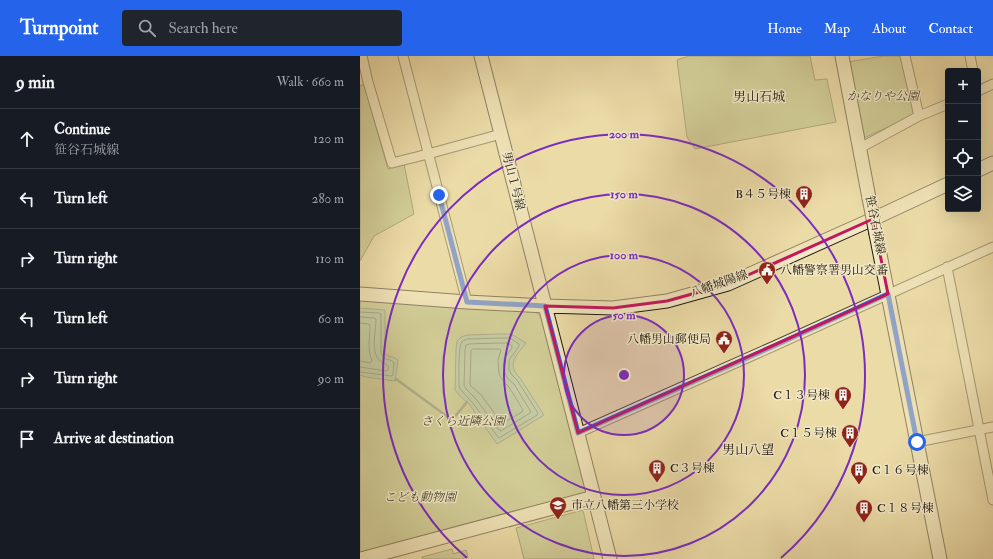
<!DOCTYPE html>
<html lang="en">
<head>
<meta charset="utf-8">
<style>
  body { margin:0; font-family:"IM FELL Double Pica","Noto Serif JP",serif; background:#20242c; color:#f1f3f6 }
  .controls { position:absolute; right:12px; top:12px; display:grid; overflow:hidden; border-radius:4px; box-shadow:0 4px 16px #0002 }
  .controls button { width:36px; height:36px; display:grid; place-items:center; padding:0; border:0; border-bottom:1px solid #363941; background:#171b24; color:#f1f3f6; font:20px sans-serif }
  .stop { position:absolute; width:12px; height:12px; margin:-9px; border:3px solid #2563eb; border-radius:50%; background:#fff }
  .stop.end { background:#2563eb; border-color:#fff; box-shadow:0 1px 4px #0008 }
  .list { margin:0; padding:0; list-style:none }
  h2 { display:flex; justify-content:space-between; align-items:center; height:52px; margin:0; padding:0 16px; font-size:17px }
  h2 small { font-size:13px; font-weight:400; color:#9ea1a6 }
  .list li { display:grid; grid-template-columns:26px 1fr auto; gap:12px; align-items:center; box-sizing:border-box; height:60px; padding:0 16px; border-top:1px solid #363941 }
  .list b { display:block; font-size:15px; white-space:nowrap }
  .list p { margin:0; font-size:13px; white-space:nowrap; color:#9ea1a6 }
  .list em { font-size:13px; font-style:normal; color:#9ea1a6 }
  .icon { flex:none; width:22px; height:22px; fill:none; stroke:currentColor; stroke-width:2; stroke-linecap:round; stroke-linejoin:round }
  .map { position:relative; flex:none; width:633px; height:503px; overflow:hidden }
  header { display:flex; align-items:center; gap:24px; box-sizing:border-box; height:56px; padding:0 20px; background:#2563eb; color:#fff }
  header strong { font-size:19px }
  nav { display:flex; gap:22px; margin-inline-start:auto; font-size:14px }
  .search { width:280px; height:36px; background:#20242c; display:flex; align-items:center; gap:10px; box-sizing:border-box; padding:0 14px; border-radius:4px; color:#9ea1a6; font-size:15px }
  main { display:flex }
  aside { flex:1; background:#171b24 }
  .map>svg:first-child { display:block }
</style>
</head>
<body>
<header>
<strong>Turnpoint</strong>
<div class="search"><svg class="icon" aria-label="search" viewBox="0 0 24 24"><circle cx="10" cy="10" r="6"/><path d="M15 15l6 6"/></svg>Search here</div>
<nav><a>Home</a><a>Map</a><a>About</a><a>Contact</a></nav>
</header>
<main>
<aside>
<h2>9 min<small>Walk · 660 m</small></h2>
<ul class="list">
<li><svg class="icon" aria-label="ahead" viewBox="0 0 24 24"><path d="M12 20V5M6 11l6-6 6 6"/></svg><div><b>Continue</b><p>笹谷石城線</p></div><em>120 m</em></li>
<li><svg class="icon" aria-label="left" viewBox="0 0 24 24"><path d="M17 20v-9H6M10 6l-5 5 5 5"/></svg><div><b>Turn left</b></div><em>280 m</em></li>
<li><svg class="icon" aria-label="right" viewBox="0 0 24 24"><path d="M7 20v-9h11M14 6l5 5-5 5"/></svg><div><b>Turn right</b></div><em>110 m</em></li>
<li><svg class="icon" aria-label="left" viewBox="0 0 24 24"><path d="M17 20v-9H6M10 6l-5 5 5 5"/></svg><div><b>Turn left</b></div><em>60 m</em></li>
<li><svg class="icon" aria-label="right" viewBox="0 0 24 24"><path d="M7 20v-9h11M14 6l5 5-5 5"/></svg><div><b>Turn right</b></div><em>90 m</em></li>
<li><svg class="icon" aria-label="arrive" viewBox="0 0 24 24"><path d="M6 21V4h12l-3 4 3 4H6"/></svg><div><b>Arrive at destination</b></div></li>
</ul>
</aside>
<div class="map">
<svg width="633" height="503" viewBox="0 0 633 503">
  <rect width="100%" height="100%" fill="#ebdba7"/>
  <filter id="stains"><feTurbulence type="fractalNoise" baseFrequency=".005" numOctaves="4"/><feColorMatrix values="0 0 0 0 .2 0 0 0 0 .09 0 0 0 0 .02 0 0 0 .5 -.17"/></filter>
  <radialGradient id="worn" r=".72"><stop offset=".6" stop-color="#630" stop-opacity="0"/><stop offset="1" stop-color="#630" stop-opacity=".3"/></radialGradient>
  <path fill="#b7c087" stroke="#6c6c4b" d="M329,0H450L455,24L467,23L476,66L335,93L327,81L317,4Z
    M523,0H543L556,58L504,82L488,6Z
    M0,29H4L28,113L44,108L54,158L14,180L0,205Z
    M0,242L174,255L182,261L227,433L223,439L0,499Z
    M223,454L234,503H164L156,472Z
    M92,493L93,498L106,494L108,501L100,503H62V501Z"/>
  <path fill="#99bca2" stroke="#697a67" d="M0,252L25,254V297L28,300L33,301L38,304L35,325L6,321L0,319Z
    M140,278H151L166,287C156,300 146,308 160,322L184,359L137,388L109,348L100,340L95,334L96,293L97,285L101,281L107,279Z"/>
  <g fill="none" stroke-linecap="round" stroke-linejoin="round">
    <path stroke="#5c6a58" stroke-width="1" d="M0,256L19,257L21,258V297C25,306 31,302 34,307L33,319L31,320L0,316
      M0,261L14,262L16,263C16,274 12,288 16,299C18,306 27,308 28,310C29,311 28,313 28,314L26,315L0,311
      M0,267L8,268L10,269C10,281 7,293 12,305L10,307L0,305
      M140,282H150L159,288V290L149,304V314L152,319L157,324L178,357L177,359L139,382L138,381L112,346L100,333L99,330C99,322 98,290 102,286C104,284 106,283 108,283Z
      M140,287H148L152,290V292L144,303V315L148,323L154,328L171,356L170,357L141,375L139,374L116,343L107,334L104,330L105,294L106,289L109,288Z
      M113,293H139L141,294L138,304L139,318L144,326L149,331L163,354L162,356L143,367L141,366L121,339L110,329L111,295Z"/>
    <path stroke="#697a67" stroke-width="2.5" d="M36,323L92,364L107,346"/>
    <g stroke="#534935" stroke-width="11">
      <path id="street" d="M2,0L8,26L32,107L68,98L141,78
        M43,0L107,246
        M545,0L559,60
        M610,0L613,15
        M618,35L633,28
        M500,92L559,60L588,48
        M587,211L633,444
        M218,377L414,290L633,191
        M557,386L633,371"/>
    </g>
    <g stroke="#20180f" stroke-width="15">
      <path id="secondary" d="M121,0L250,503
        M482,0L509,142
        M618,114L633,107
        M516,178L580,503
        M0,238L107,246L185,250L253,252L307,245L368,228L513,163L588,128
        M1,503L234,441"/>
    </g>
    <use href="#street" stroke="#f2e8c6" stroke-width="9"/>
    <use href="#secondary" stroke="#f2e8c6" stroke-width="13"/>
    <g stroke="#20180f" stroke-width="15" stroke-linecap="butt">
      <path id="secondary-bridge" d="M509,142L516,178"/>
    </g>
    <use href="#secondary-bridge" stroke="#f2e8c6" stroke-width="13"/>
  </g>
  <g fill="none" stroke-linecap="round" stroke-linejoin="round">
    <path stroke="#2563eb" stroke-width="5" d="M79,139L107,246L185,250L218,377L414,290L528,238L557,386"/>
  </g>
  <path d="M0 0H633V503H0ZM513,163L528,238L218,377L185,250L253,252L307,245L368,228Z" fill="#ebdba7" fill-opacity=".55" fill-rule="evenodd"/>
  <path fill="none" stroke="#c2185b" stroke-width="3" stroke-linejoin="round" d="M513,163L528,238L218,377L185,250L253,252L307,245L368,228Z"/>
  <circle cx="264" cy="319" r="60" fill="#7b2cbf" fill-opacity=".12"/>
  <g fill="none" stroke="#7b2cbf" stroke-width="2">
    <circle cx="264" cy="319" r="60"/>
    <circle cx="264" cy="319" r="120"/>
    <circle cx="264" cy="319" r="181"/>
    <path d="M107 502A241 241 0 1 1 421 502"/>
  </g>
  <defs>
    <g id="building-pin" transform="scale(0.9)"><path d="M0 17L-7.5 6A9.5 9.5 0 1 1 7.5 6Z" fill="#8f2418" stroke="#f2e8c6"/><path d="M-4-6H4V6H1V3H-1V6H-4ZM-2.5-4.3h1.7v1.8h-1.7ZM.8-4.3h1.7v1.8H.8ZM-2.5-1h1.7V.8h-1.7ZM.8-1h1.7V.8H.8Z" fill="#fff"/></g>
    <g id="civic-pin" transform="scale(0.9)"><path d="M0 17L-7.5 6A9.5 9.5 0 1 1 7.5 6Z" fill="#8f2418" stroke="#f2e8c6"/><path d="M-.6-6.5H3V-4.5H.6V-3L4-1V1h2V6H-6V1h2V-1L-.6-3ZM-1.2 2.5V6h2.4V2.5Z" fill="#fff"/></g>
    <g id="school-pin" transform="scale(0.9)"><path d="M0 17L-7.5 6A9.5 9.5 0 1 1 7.5 6Z" fill="#8f2418" stroke="#f2e8c6"/><path d="M0-5L7-2L0 1L-7-2ZM-4 1L0 2.5L4 1V4Q0 6-4 4Z" fill="#fff"/></g>
  </defs>
  <g fill-rule="evenodd">
    <use href="#building-pin" x="444" y="138"/>
    <use href="#civic-pin" x="407" y="214"/>
    <use href="#civic-pin" x="364" y="283"/>
    <use href="#building-pin" x="483" y="339"/>
    <use href="#building-pin" x="490" y="377"/>
    <use href="#building-pin" x="297" y="412"/>
    <use href="#building-pin" x="499" y="414"/>
    <use href="#school-pin" x="198" y="449"/>
    <use href="#building-pin" x="504" y="452"/>
  </g>
  <g text-anchor="middle" dominant-baseline="central" stroke-width="3" stroke-linejoin="round" paint-order="stroke">
    <g font-size="12" font-style="italic" fill="#4d4a33" stroke="#f2e8c6">
      <text x="523" y="40">かなりや公園</text>
      <text x="103" y="365">さくら近隣公園</text>
      <text x="60" y="441">こども動物園</text>
    </g>
    <g font-size="12" fill="#20180f" stroke="#f2e8c6">
      <text transform="translate(153 125) rotate(76)">男山１号線</text>
      <text transform="translate(515 169) rotate(79)">笹谷石城線</text>
      <text transform="translate(359 228) rotate(-19)">八幡城陽線</text>
    </g>
    <g font-size="12" fill="#20180f" stroke="#f2e8c6" text-anchor="start">
      <text x="431" y="138" text-anchor="end">B４５号棟</text>
      <text x="420" y="214">八幡警察署男山交番</text>
      <text x="351" y="283" text-anchor="end">八幡男山郵便局</text>
      <text x="470" y="339" text-anchor="end">C１３号棟</text>
      <text x="477" y="377" text-anchor="end">C１５号棟</text>
      <text x="310" y="412">C３号棟</text>
      <text x="512" y="414">C１６号棟</text>
      <text x="211" y="449">市立八幡第三小学校</text>
      <text x="517" y="452">C１８号棟</text>
    </g>
    <g font-size="13" fill="#20180f" stroke="#f2e8c6">
      <text x="399" y="41">男山石城</text>
      <text x="388" y="394">男山八望</text>
    </g>
  </g>
  <circle cx="264" cy="319" r="6" fill="#7b2cbf" stroke="#f2e8c6" stroke-width="2"/>
  <g font-size="12" text-anchor="middle" font-weight="bold" fill="#7b2cbf" stroke="#f2e8c6" stroke-width="3" stroke-linejoin="round" paint-order="stroke">
    <text x="264" y="82">200 m</text>
    <text x="264" y="142">150 m</text>
    <text x="264" y="203">100 m</text>
    <text x="264" y="263">50 m</text>
  </g>
  <rect width="100%" height="100%" filter="url(#stains)"/>
  <rect width="100%" height="100%" fill="url(#worn)"/>
</svg>
<div class="controls">
<button>+</button>
<button>−</button>
<button><svg class="icon" aria-label="locate" viewBox="0 0 24 24"><circle cx="12" cy="12" r="6"/><path d="M12 2v4M12 18v4M2 12h4M18 12h4"/></svg></button>
<button><svg class="icon" aria-label="layers" viewBox="0 0 24 24"><path d="M12 4l9 5-9 5-9-5zM3 14l9 5 9-5"/></svg></button>
</div>
<div class="stop" style="left:557px;top:386px"></div>
<div class="stop end" style="left:79px;top:139px"></div>
</div>
</main>
</body>
</html>
